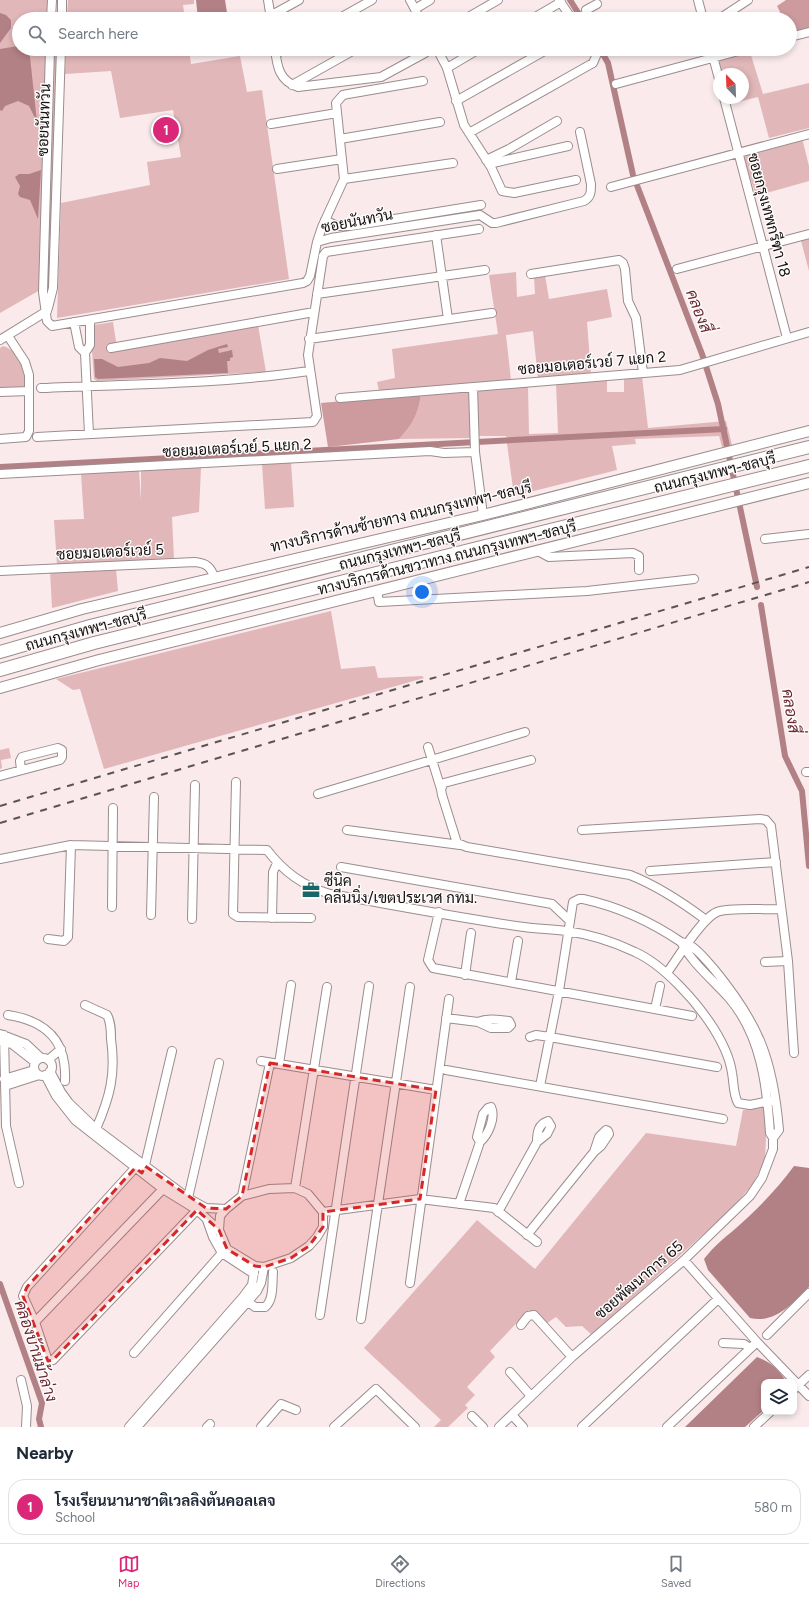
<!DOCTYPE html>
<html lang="en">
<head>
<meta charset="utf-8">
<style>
  body { margin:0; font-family:Figtree,Sarabun,sans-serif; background:#f6f6f7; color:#1f2937 }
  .controls { position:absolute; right:12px; bottom:12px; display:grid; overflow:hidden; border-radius:8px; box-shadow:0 2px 6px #0003 }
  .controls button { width:36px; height:36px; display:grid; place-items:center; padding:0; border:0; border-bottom:1px solid #e0e1e3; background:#fff; color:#1f2937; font:20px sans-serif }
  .compass { position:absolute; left:713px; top:68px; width:36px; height:36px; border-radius:50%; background:#fff; box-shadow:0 2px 6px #0003; rotate:337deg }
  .you { position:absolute; left:422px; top:592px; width:14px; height:14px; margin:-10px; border:3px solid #fff; border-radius:50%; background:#1a73e8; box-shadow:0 0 0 6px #1a73e833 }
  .badge { display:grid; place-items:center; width:26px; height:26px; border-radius:50%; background:#db2777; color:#fff; font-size:13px; font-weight:700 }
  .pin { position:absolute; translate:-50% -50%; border:2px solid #fff; box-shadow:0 1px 4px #0006 }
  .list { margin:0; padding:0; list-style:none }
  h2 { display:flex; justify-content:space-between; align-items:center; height:52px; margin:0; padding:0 16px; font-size:17px }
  h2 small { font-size:13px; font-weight:400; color:#747a83 }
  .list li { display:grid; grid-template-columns:26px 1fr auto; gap:12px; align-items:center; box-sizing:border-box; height:56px; margin:0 8px 8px; padding:0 8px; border:1px solid #e0e1e3; border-radius:16px }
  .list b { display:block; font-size:15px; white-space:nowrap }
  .list p { margin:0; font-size:13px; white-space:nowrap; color:#747a83 }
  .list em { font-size:13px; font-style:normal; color:#747a83 }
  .icon { flex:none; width:22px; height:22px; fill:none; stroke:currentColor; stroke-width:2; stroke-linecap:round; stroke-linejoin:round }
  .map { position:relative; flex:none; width:809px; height:1427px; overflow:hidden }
  .search { position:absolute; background:#fff; box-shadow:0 2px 6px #0003; left:12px; right:12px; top:12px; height:44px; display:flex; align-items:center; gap:10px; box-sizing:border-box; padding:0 14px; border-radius:22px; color:#747a83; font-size:15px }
  .sheet { height:116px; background:#fff }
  nav { display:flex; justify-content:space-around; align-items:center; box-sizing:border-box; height:56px; border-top:1px solid #e0e1e3; background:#fff; font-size:11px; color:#747a83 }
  nav a { display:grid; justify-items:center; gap:2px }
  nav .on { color:#db2777 }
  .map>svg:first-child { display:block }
</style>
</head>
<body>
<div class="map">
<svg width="809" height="1427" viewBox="0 0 809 1427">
  <rect width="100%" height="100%" fill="#faeaeb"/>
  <path fill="#e1b7b9" d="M0,0H48V19H19V49H47L40,290L0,313Z
    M68,0H194V4L183,5L185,19H67Z
    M53,49H58L52,236H47Z
    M66,49H189L191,64L240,56L247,92L262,90L289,279L57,318L61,203L150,185L147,162L181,157L173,110L120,118L111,71L65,74Z
    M750,52L763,94L809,83V128L769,138L758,97L730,104L728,98H743V74H722L717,59Z
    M802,138L809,166V181L756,196L743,155Z
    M809,235V271L800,237Z
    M516,272L517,297L535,294L534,277L545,275L549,299L607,289L612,317L587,322L591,374L538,379L533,331L506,335L511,380L379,391L377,382L395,378L392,349L498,334L489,275Z
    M113,322L117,348L258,325L266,372L97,381L94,379L92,351L94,325Z
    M3,346C20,351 23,368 27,383L22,388L0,389V348Z
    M642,376L648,428L726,421L732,445L722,447L719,436L635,439L636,444L612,446L617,470L514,496L506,436H478L476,393L480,389L528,386L529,434L558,433L556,383L607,378V392H624V378Z
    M470,390L471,438L399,439C413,424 418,415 421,394Z
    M291,462L294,507L265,509L262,464Z
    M201,467L199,512L172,517L174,559L57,565L54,520L84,519L81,474L139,470L141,501V471Z
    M116,569L118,591L52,608L50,571Z
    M331,611L341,669L375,666L378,678L422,676L424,678L104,769L80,689L73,690L56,679Z
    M9,748L11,758L1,760L2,768L0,769V750Z
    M763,1106L767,1113L765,1160L753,1184L730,1210L592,1335L582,1326L566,1327L556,1317L547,1323L529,1310L490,1351L495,1357L467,1387L475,1395L465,1405L468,1408L448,1427H434L441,1420L364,1348L477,1220L535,1269L646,1133L736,1146L743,1110Z"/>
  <path fill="#cd9a9e" d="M786,0H809V30L790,35V19H744L751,14L761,19L781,14L777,6Z
    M421,394C418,415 413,424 399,439L328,447L321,403Z"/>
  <path fill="#b28185" d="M196,0H225L228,19H198Z
    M0,13L6,15L11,20V28L0,43Z
    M18,46L19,49C25,49 28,51 30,57L37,122L29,106L18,101L5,106L2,111L0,110V49Z
    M41,170L38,219L30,200L20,197L18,194L20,186L15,177L19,174H29Z
    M227,344L228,347L218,349L219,353L232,350L233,357L230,358V361H227L228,373L98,379L95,377L94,359H102L118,367L149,363L160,358L187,361L208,350Z
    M794,1166L809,1168V1287C793,1303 775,1324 750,1318L708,1270L704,1259C714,1246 723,1239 735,1229C756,1211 778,1188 794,1166Z
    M757,1357C770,1362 779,1369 786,1382H764V1410L745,1427H685Z"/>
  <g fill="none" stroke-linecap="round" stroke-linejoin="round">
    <path stroke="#b28185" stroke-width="6" d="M570,0L582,19
      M600,49L608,63L633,175L702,354L718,404L757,587
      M0,467L724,429
      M761,605L785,756L802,791L809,866
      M0,1284L42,1403L39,1419L41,1427"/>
    <g stroke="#9b8d8d" stroke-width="10">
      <path id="minor" d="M268,0L271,19
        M410,0L420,19
        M559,0L572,19
        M698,0L703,19
        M415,9L430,0
        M586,10L597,4
        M270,16L299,0
        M51,19L52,0
        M62,19V0
        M338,19L372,0
        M465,19L498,0
        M532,19L561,2
        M719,19L748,0
        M790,37L809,32
        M50,49L43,292L47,321L52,326L303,283L307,281L310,276L317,242L331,238L480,215L492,223H496L584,201C591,197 591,192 591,184L580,132
        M275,49C277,66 279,81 298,87L381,77L425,53
        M437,49L447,68L464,125L491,167L502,191L514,193L576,180
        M711,49L719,79
        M276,54L285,49
        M447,68L479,49
        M616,84L746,49
        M292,85L356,49
        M724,98L787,338
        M456,101L548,49
        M271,124L337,113
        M469,133L593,63L596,56L592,49
        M340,139L440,122
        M486,160L509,149L557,121
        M489,164L568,146
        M277,169L342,159
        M344,179L453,163
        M611,187L809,134
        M325,220L337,226H351L481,205
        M436,235L448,319
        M317,242L322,227L344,179L336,103L343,95L348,94L423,81
        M677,269L809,234
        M531,274L619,260L623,263L625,269L628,301L636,318L643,373
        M317,294L485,270
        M48,308L53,288L61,49
        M74,322L79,347L85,353
        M309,339L492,313
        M0,340L47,311
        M111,348L314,312
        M473,387L475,452L483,515
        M41,388C131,384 221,384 309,371
        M0,392L29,391
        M340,398L680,370L809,332
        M89,434L85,353L90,345V320
        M37,437L313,422L317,416L308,355L323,256L326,252L479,229
        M0,439L26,437L29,431V375L25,362L8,336
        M0,474L430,451L444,453L475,452
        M765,539L809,534
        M538,551L549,557L633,553L639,556V570
        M0,571L195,562C206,563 211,567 214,577
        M377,591L379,602L587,591L694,579
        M428,747L441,789
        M531,760L444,783L441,789L442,795L457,843L467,847L630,875C658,886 682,902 706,920
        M806,772H809
        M0,776L60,760L62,757V750L58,748L22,757L20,761L21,770
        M236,782L233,914L238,917L311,918
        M318,794L525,732
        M347,830L460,845
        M582,830L760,819L766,820L771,826L788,961L794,1053
        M0,859L71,845L267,850C284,872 303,886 330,894C394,905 459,918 524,927C537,929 552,929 566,931C589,934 614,942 635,952C664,965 697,1002 714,1029C722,1042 730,1058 732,1073C734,1083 733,1094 738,1103L750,1105L775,1100
        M341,867L552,904L569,920
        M650,871L776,862
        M112,907L113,808
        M439,912L428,960L433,968L692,1016
        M151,915L154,797
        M272,918L273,872L277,863
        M192,919L195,785
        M48,939L64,941L68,937L71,845
        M765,962L788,961
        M667,973C677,959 702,918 717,912C730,907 765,910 781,909
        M465,975L471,933
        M511,982L518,941
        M85,1005L107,1015C111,1022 111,1031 111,1039C116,1074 110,1097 96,1129
        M655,1009L660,986
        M8,1015C47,1021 67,1041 65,1081
        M446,1018L478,1022L491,1028H508L511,1025L509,1021C498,1020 488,1018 478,1022
        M0,1034L26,1044L41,1058
        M4,1035L6,1126L19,1183
        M530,1037L536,1035L550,1037L717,1067
        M0,1041L12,1044L35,1062
        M34 1067a9 9 0 1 1 18 0a9 9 0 1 1-18 0Z
        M48,1060L61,1049
        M261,1061L436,1090
        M279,1064L291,985
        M446,1070L723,1119
        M50,1071L61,1092L69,1103L96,1129L188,1198L206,1208L226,1209
        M45,1075L56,1096L75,1120L163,1189L197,1210L219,1230
        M4,1079L34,1070
        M5,1086L39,1075
        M540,1086L559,991L573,902L579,899H583C620,907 650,921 681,942
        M135,1168L27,1287L23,1296L35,1322L48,1361L53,1360L197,1210
        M144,1169L172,1051
        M295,1188L308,1194L323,1212V1227L317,1237L309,1246L291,1258L264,1267L255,1266L227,1249L219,1230L220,1216L226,1209L242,1196L269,1189Z
        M295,1188L327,987
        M242,1196L270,1063
        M188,1198L219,1063
        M459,1204L480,1142C488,1135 496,1118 491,1107L488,1108L483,1114L477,1137L480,1142
        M323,1212L420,1199L494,1208L537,1242
        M498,1212L537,1142L547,1134L551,1126L548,1121C538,1124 537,1133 537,1142
        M207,1220L213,1237L222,1253L254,1274
        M527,1235L594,1152L601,1146L609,1134L608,1131L606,1130L599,1137L594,1152
        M684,1260L757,1342L809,1396
        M410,1283L449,999
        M243,1298L255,1307H265C274,1300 272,1283 273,1272
        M320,1315L369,986
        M361,1319L410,987
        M35,1322L163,1189
        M521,1325L528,1316L534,1315L572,1357
        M767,1335L809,1293
        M723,1343L744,1344L750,1348
        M134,1353L222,1253L227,1249
        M510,1372L531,1396
        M21,1380L27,1406L26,1427
        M794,1389L809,1375
        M512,1415L523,1427
        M472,1416L483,1427
        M129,1427L243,1297L252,1285L255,1266
        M137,1427L257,1291L261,1283L264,1267
        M207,1427L210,1424
        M261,1427L281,1404L296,1410
        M334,1427L376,1389L415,1427
        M499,1427L572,1357L684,1260L750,1196L762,1178L773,1149V1138L779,1130C773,1059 759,1024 714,969C705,959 694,944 681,942C692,963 713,980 729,998C761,1035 767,1086 770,1133L773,1138
        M582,1427L718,1299
        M667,1427L757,1342
        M754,1427L770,1412"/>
    </g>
    <g stroke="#9b8d8d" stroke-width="12">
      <path id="major" d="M0,633L82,609L483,515L809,431
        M0,688L99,660L809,483"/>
    </g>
    <g stroke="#9b8d8d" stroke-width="14">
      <path id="highway" d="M0,652L90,626L809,447
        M0,670L94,643L809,466"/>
    </g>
    <use href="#minor" stroke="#fff" stroke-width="8"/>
    <use href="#major" stroke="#fff" stroke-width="10"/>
    <use href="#highway" stroke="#fff" stroke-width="12"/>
    <path stroke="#5b5354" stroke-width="2" stroke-dasharray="7 7" stroke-linecap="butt" d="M0,806L809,567
      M0,823L809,582"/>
  </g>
  <path fill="#d62828" fill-opacity="0.2" stroke="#d62828" stroke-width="3" stroke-dasharray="8 5" stroke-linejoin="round" d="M270,1063L436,1090L420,1199L323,1212V1227L309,1246L291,1258L264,1267L255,1266L227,1249L219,1230L197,1210L53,1360L48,1361L23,1296L27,1287L135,1168L142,1173L145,1166L206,1208L226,1209L242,1196Z"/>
  <defs>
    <g id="office-bare" transform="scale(1.38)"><path d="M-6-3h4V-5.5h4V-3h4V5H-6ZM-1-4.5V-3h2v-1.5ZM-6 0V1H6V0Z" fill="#176565" stroke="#fefbfb" stroke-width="2.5" paint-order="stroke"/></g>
  </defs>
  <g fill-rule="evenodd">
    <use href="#office-bare" x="311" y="890"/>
  </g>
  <g text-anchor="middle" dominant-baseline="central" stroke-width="3" stroke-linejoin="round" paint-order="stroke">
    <g font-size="15" fill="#130e0f" stroke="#fefbfb">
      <text transform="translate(44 120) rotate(-88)">ซอยนันทวัน</text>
      <text transform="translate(769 215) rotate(75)">ซอยกรุงเทพกรีฑา 18</text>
      <text transform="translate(357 221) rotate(-11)">ซอยนันทวัน</text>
      <text transform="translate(592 363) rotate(-5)">ซอยมอเตอร์เวย์ 7 แยก 2</text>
      <text transform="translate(237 448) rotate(-3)">ซอยมอเตอร์เวย์ 5 แยก 2</text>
      <text transform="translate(715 473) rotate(-14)">ถนนกรุงเทพฯ-ชลบุรี</text>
      <text transform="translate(401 517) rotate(-13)">ทางบริการด้านซ้ายทาง ถนนกรุงเทพฯ-ชลบุรี</text>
      <text transform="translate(400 550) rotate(-14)">ถนนกรุงเทพฯ-ชลบุรี</text>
      <text transform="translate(110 552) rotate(-3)">ซอยมอเตอร์เวย์ 5</text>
      <text transform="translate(447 558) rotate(-14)">ทางบริการด้านขวาทาง ถนนกรุงเทพฯ-ชลบุรี</text>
      <text transform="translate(86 630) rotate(-15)">ถนนกรุงเทพฯ-ชลบุรี</text>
      <text transform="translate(639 1280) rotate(-41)">ซอยพัฒนาการ 65</text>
    </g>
    <g font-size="15" fill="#130e0f" stroke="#fefbfb" text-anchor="start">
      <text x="324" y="881">ซีนิค<tspan x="324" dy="17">คลีนนิ่ง/เขตประเวศ กทม.</tspan></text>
    </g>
    <g font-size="16" font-style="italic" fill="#692a33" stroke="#fefbfb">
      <text transform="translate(699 311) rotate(69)">คลองสี่</text>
      <text transform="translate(791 711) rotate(81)">คลองสี่</text>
      <text transform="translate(36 1351) rotate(72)">คลองบ้านม้าล่าง</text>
    </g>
  </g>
</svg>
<div class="controls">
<button><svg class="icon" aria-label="layers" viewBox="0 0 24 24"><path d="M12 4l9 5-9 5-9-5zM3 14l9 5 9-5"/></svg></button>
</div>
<svg class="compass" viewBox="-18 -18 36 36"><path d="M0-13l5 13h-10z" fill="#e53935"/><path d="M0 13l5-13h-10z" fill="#747a83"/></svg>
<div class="you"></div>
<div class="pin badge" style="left:166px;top:130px">1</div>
<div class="search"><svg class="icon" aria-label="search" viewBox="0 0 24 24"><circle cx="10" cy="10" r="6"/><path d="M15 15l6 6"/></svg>Search here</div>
</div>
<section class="sheet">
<h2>Nearby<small></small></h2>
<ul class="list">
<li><span class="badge">1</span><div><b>โรงเรียนนานาชาติเวลลิงตันคอลเลจ</b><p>School</p></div><em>580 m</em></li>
</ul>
</section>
<nav>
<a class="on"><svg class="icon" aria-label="map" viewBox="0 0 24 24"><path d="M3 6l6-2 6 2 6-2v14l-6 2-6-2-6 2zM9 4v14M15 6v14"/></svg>Map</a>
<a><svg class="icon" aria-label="directions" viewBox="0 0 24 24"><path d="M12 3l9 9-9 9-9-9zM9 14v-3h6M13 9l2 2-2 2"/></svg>Directions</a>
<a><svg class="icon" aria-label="saved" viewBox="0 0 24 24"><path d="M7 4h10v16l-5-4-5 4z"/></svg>Saved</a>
</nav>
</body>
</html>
